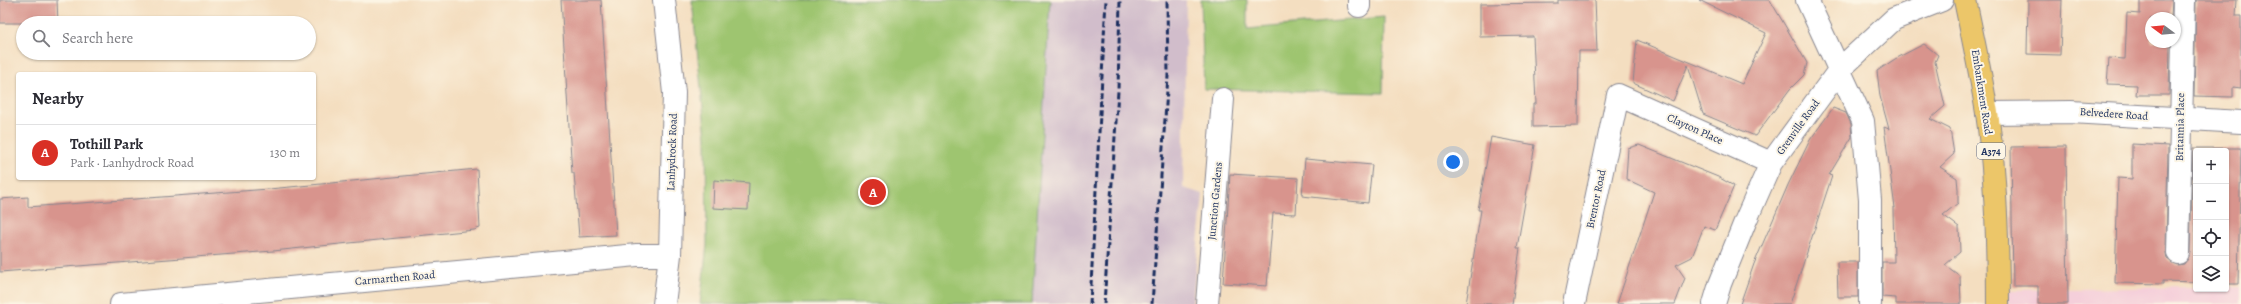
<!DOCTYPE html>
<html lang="en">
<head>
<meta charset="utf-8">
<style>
  body { margin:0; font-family:Alegreya,serif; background:#f2f2f3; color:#2b2b33 }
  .controls { position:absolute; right:12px; bottom:12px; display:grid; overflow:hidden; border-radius:4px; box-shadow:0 1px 3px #0004 }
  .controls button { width:36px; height:36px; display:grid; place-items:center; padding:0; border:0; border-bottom:1px solid #e1e1e2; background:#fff; color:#2b2b33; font:20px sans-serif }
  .compass { position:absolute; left:2145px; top:12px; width:36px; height:36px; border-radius:50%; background:#fff; box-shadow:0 1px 3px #0004; rotate:286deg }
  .you { position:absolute; left:1453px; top:162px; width:14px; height:14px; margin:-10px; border:3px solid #fff; border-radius:50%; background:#1a73e8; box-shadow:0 0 0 6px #1a73e833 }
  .badge { display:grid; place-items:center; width:26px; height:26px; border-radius:50%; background:#d93025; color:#fff; font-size:13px; font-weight:700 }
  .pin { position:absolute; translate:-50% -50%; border:2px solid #fff; box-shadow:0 1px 4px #0006 }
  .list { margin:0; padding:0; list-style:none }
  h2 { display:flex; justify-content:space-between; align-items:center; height:52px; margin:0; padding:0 16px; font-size:17px }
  h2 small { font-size:13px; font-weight:400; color:#7c7c81 }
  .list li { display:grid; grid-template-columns:26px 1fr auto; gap:12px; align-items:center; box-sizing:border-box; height:56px; padding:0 16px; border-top:1px solid #e1e1e2 }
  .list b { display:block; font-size:15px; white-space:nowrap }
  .list p { margin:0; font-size:13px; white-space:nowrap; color:#7c7c81 }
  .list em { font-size:13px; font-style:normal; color:#7c7c81 }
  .icon { flex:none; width:22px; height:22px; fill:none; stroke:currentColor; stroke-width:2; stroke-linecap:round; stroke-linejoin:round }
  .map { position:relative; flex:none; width:2241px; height:304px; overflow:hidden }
  .search { position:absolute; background:#fff; box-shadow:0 1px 3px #0004; left:16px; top:16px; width:300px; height:44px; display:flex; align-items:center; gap:10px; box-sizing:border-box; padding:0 14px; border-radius:22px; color:#7c7c81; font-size:15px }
  .panel { position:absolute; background:#fff; box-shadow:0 1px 3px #0004; left:16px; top:72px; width:300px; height:108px; border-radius:4px }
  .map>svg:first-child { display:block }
</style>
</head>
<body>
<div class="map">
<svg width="2241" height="304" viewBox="0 0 2241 304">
  <rect width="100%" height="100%" fill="#fcf5e5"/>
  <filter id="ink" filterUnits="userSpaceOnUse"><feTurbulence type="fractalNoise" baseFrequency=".025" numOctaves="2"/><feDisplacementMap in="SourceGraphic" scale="8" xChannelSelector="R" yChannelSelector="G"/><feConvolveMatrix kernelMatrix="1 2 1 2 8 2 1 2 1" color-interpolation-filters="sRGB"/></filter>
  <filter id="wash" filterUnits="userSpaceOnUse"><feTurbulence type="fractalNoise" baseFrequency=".012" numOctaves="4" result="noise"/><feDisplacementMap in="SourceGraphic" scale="16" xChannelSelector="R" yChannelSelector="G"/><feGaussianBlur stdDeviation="0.9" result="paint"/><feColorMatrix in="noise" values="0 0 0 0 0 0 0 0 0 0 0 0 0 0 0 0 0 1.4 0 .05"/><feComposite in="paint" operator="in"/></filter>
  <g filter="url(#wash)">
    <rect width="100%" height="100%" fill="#f4dec0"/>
    <path fill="#f5cfda" d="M2241,286V304H2009V290L2196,287V289H2226V287Z"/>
    <path fill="#d1bdcb" d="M1050,0H1186L1183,188L1203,194L1192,304H1032Z"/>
    <path fill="#9ec570" stroke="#5c7a67" d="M692,0H1050L1032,304H700L707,245L706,138Z
      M1201,0H1247V29L1384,17L1383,93L1204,89Z"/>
    <g id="blocks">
      <path fill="#d8948d" d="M0,0H57L58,23H0Z
        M561,0H601L616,235L579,237L574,173H572Z
        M1558,0H1595L1597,51H1579L1578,126L1533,127V104H1536L1533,36L1480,37V4L1558,3Z
        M1699,0H1770L1807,63L1804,75L1790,89L1755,136L1703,114L1688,65L1673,101L1633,83L1637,40L1742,84L1766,33Z
        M2028,0H2062L2060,55L2027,54Z
        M2140,0H2172L2171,18H2151V42H2170L2169,95H2136L2137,85L2107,84L2109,58L2125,59L2127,13L2140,14Z
        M2196,0H2237L2236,16H2241V88L2233,87V97L2194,96Z
        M1924,44L1938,55L1935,62L1945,106L1930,119L1950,129L1954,154L1940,167L1957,178L1958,189V203L1943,215L1959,227L1960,252L1945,265L1960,276L1961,304H1896V298L1882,297V262H1894L1893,207L1895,208L1884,127L1889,129L1880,96L1877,71L1895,59Z
        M1833,108L1846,113L1851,124L1852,137L1829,175L1832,176L1790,304H1740L1754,264L1788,185L1810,140Z
        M1491,137L1535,145L1517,248H1520L1512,304H1466L1481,210H1478Z
        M2132,144L2168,146L2166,253L2167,259L2177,265L2184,264L2190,253L2193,148H2241L2238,284H2226V151H2196V282L2163,281V284L2115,283L2118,178L2132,179Z
        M1639,145L1718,177L1734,186L1715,230L1704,226L1692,257L1676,265L1685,278L1675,304H1617L1654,192L1626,179L1628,148Z
        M2066,146L2068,304H2038V286H2013L2011,147Z
        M1305,159L1372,165L1368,203L1302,196Z
        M477,169L480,228L474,230L273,251L0,272V199L28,197V207L269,189Z
        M1230,174L1298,178L1296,214L1273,213L1267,286L1223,283Z
        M714,180L749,183L748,210L713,208Z
        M1837,262H1858V297H1838Z"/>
    </g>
  </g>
  <g filter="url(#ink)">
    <use href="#blocks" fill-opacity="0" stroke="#88868f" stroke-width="1"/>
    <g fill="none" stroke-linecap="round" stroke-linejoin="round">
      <g stroke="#88868f" stroke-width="24">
        <path id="minor" d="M1359,0V6
          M1807,0L1863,121L1870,200V304
          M1987,113L2071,112L2241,122
          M2178,253L2184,0
          M121,304L637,255H670
          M664,304L670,255L674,93L664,0
          M1207,304L1223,99
          M1574,304L1618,95L1771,163
          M1714,304L1720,284L1745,222L1771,163L1840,69L1894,19L1942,0"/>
      </g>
      <g stroke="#88868f" stroke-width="24">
        <path id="primary" d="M1965,0C1973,38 1981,75 1987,113C1996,177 1998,240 1998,304"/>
      </g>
      <use href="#minor" stroke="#fff" stroke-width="22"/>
      <use href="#primary" stroke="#ecc669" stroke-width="22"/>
      <path stroke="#1b2f5e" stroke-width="3" stroke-dasharray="6 3" stroke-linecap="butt" d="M1090,304L1106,0
        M1104,304L1118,91L1120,0
        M1152,304L1168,76L1167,0"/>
    </g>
  </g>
  <g text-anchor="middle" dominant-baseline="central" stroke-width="4" stroke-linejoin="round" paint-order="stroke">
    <rect fill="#fcf5e5" stroke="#5e6a86" stroke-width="1" x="1977" y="143" width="28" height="16" rx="3"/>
    <g font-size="10" font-weight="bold" fill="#1b2f5e">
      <text x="1991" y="151">A374</text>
    </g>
    <g font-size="11" fill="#1b2f5e" stroke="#fcf5e5">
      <text transform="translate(1982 92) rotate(81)">Embankment Road</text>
      <text transform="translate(2114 114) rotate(4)">Belvedere Road</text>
      <text transform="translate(1798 127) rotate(-54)">Grenville Road</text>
      <text transform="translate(2180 127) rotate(-89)">Britannia Place</text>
      <text transform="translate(1695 129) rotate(24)">Clayton Place</text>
      <text transform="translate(672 152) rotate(-88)">Lanhydrock Road</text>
      <text transform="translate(1596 199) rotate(-78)">Brentor Road</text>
      <text transform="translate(1215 201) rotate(-85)">Junction Gardens</text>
      <text transform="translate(395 278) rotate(-5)">Carmarthen Road</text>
    </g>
  </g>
</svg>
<div class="controls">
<button>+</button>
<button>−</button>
<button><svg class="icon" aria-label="locate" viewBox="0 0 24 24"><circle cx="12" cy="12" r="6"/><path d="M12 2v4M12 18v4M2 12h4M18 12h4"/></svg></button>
<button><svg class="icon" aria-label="layers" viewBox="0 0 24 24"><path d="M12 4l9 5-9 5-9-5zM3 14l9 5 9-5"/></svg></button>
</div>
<svg class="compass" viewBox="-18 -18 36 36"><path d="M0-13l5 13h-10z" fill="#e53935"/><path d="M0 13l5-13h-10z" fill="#7c7c81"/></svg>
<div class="you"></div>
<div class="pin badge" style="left:873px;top:192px">A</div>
<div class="search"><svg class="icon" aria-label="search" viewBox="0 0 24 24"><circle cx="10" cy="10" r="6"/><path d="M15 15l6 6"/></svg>Search here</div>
<section class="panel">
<h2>Nearby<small></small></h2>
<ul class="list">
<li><span class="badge">A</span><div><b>Tothill Park</b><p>Park · Lanhydrock Road</p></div><em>130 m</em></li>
</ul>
</section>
</div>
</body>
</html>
